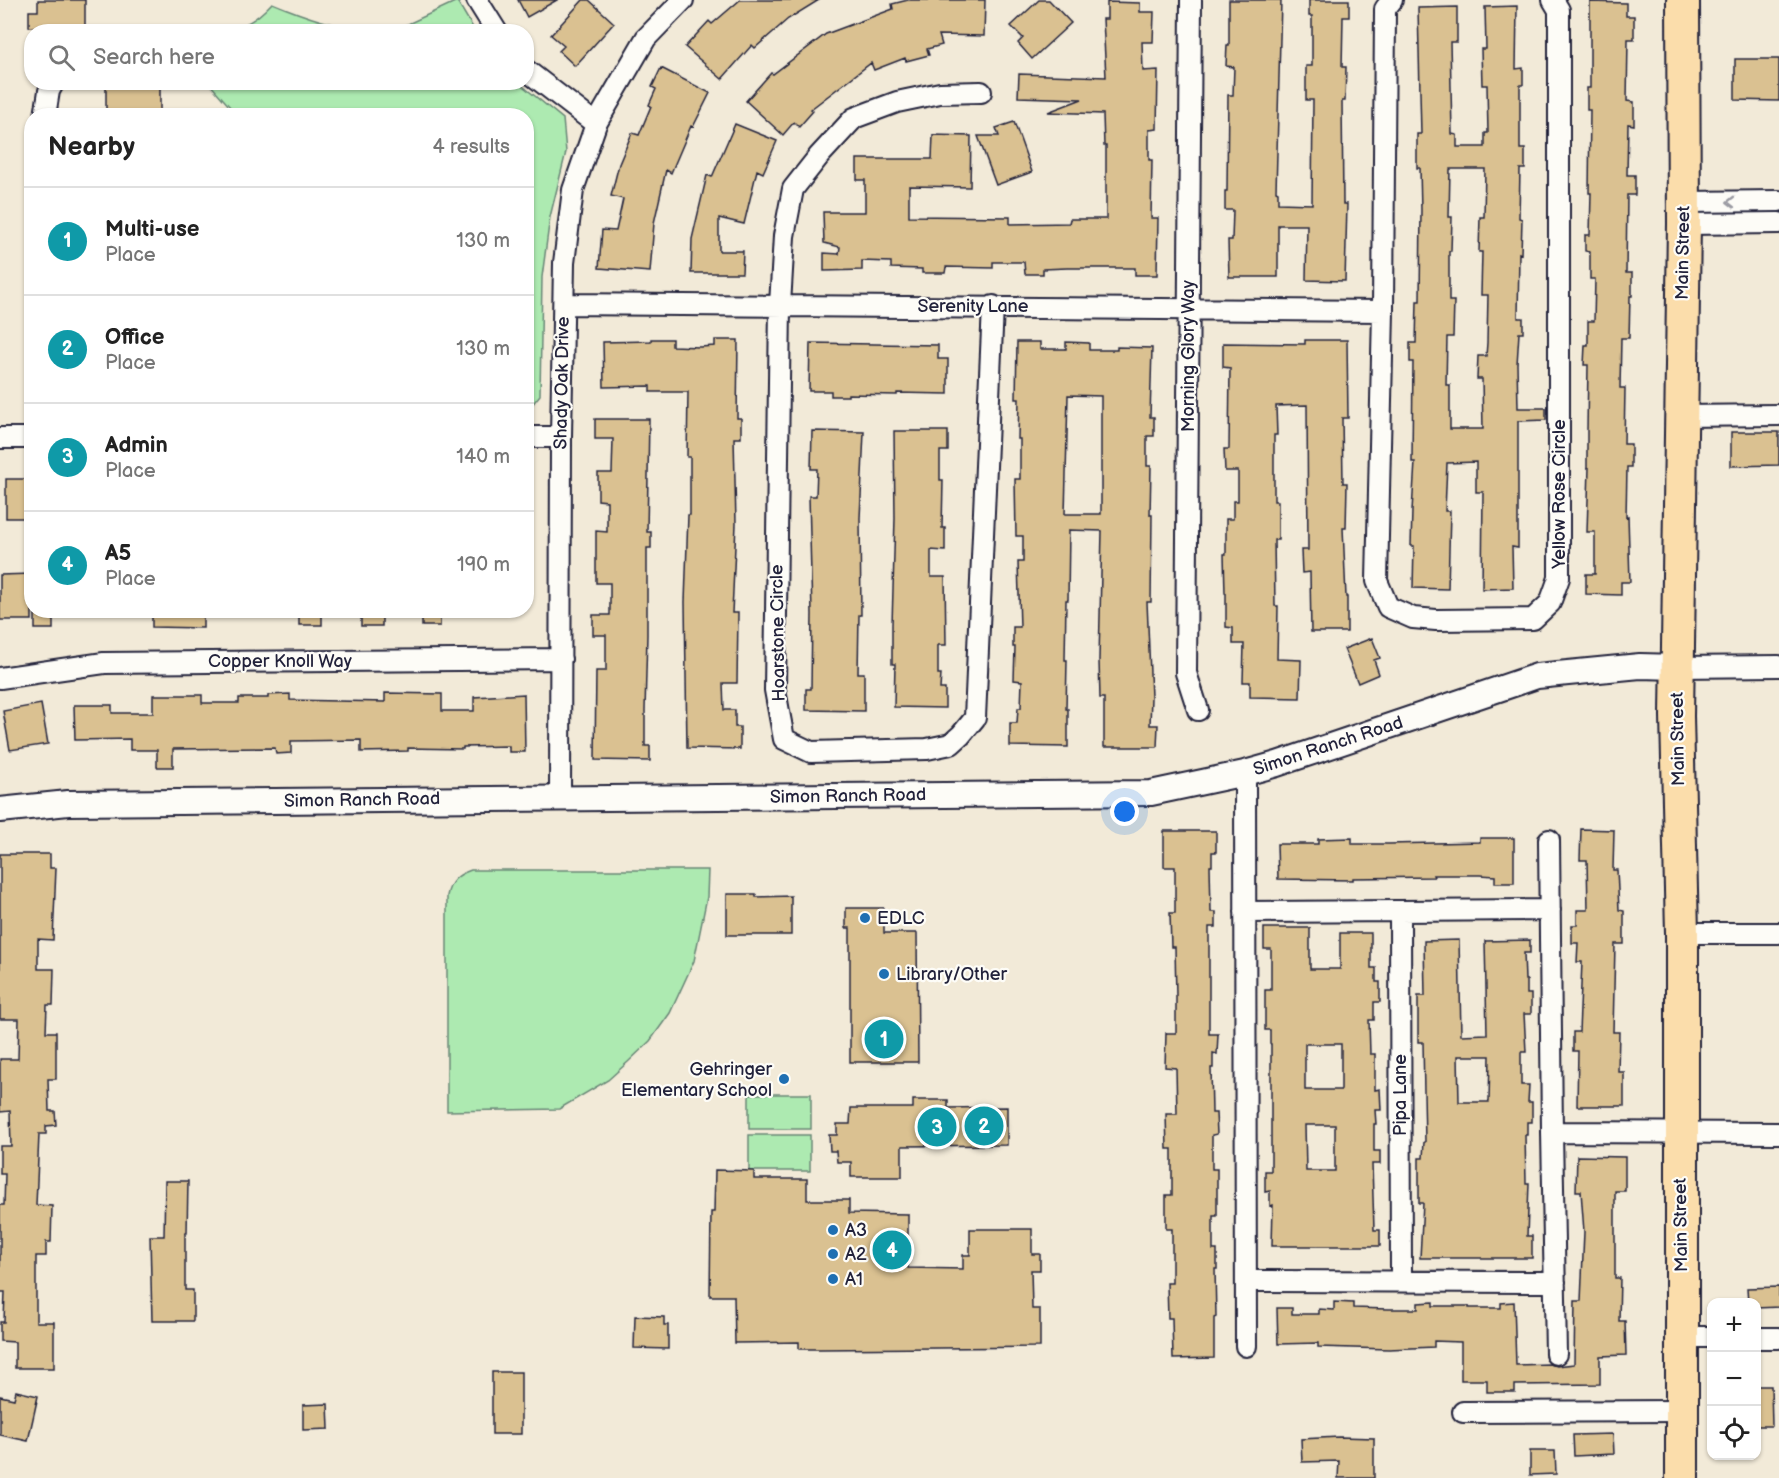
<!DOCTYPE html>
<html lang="en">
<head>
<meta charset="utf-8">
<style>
  body { margin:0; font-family:"Balsamiq Sans",sans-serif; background:#f2f2f2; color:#222 }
  .controls { position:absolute; right:18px; bottom:18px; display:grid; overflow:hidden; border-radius:12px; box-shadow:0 2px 4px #0004 }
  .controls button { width:54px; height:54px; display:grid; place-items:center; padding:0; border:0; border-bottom:2px solid #e0e0e0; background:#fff; color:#222; font:30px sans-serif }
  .you { position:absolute; left:1125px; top:812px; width:21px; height:21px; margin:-15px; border:4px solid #fff; border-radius:50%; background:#1a73e8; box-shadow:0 0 0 9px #1a73e833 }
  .badge { display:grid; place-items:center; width:39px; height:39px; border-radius:50%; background:#1f6fb2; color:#fff; font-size:20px; font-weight:700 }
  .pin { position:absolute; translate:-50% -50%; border:3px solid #fff; box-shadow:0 2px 6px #0006 }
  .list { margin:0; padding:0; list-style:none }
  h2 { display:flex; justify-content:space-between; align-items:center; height:78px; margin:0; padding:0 24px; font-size:26px }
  h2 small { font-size:20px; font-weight:400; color:#767676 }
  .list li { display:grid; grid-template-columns:39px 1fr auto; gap:18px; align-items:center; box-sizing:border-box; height:108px; padding:0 24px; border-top:2px solid #e0e0e0 }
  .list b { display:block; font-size:22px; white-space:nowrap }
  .list p { margin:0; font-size:20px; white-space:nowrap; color:#767676 }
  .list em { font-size:20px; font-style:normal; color:#767676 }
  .icon { flex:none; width:33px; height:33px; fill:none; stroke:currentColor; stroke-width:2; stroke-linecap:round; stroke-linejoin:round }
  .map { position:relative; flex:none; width:1779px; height:1478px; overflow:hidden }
  .search { position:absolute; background:#fff; box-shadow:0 2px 4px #0004; left:24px; top:24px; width:510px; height:66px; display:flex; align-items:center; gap:15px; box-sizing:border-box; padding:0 21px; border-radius:24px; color:#767676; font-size:22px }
  .panel { position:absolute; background:#fff; box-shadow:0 2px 4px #0004; left:24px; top:108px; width:510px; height:510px; border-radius:24px }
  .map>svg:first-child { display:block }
</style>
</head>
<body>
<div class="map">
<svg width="1779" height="1478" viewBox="0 0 1779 1478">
  <rect width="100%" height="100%" fill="#f2ead8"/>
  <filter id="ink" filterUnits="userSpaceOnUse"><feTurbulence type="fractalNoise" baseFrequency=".0167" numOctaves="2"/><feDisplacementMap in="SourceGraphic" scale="12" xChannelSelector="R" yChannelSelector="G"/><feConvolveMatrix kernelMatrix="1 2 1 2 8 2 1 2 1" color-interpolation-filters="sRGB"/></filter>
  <g filter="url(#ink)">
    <path fill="#adeab1" stroke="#688676" stroke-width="1.5" d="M457,1L475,31H381L408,24Z
      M272,3C308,18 333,26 373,31H207C239,27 249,28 272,3Z
      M209,83H519L563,119L566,152L550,217L542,277L540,395L527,411L526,116L237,115Z
      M471,870H708L707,897L694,961L670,1013L650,1041L628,1062L608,1080L559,1109L447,1111V896C450,881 457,875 471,870Z
      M749,1094H811V1129H749Z
      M749,1135H810V1171H749Z"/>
    <path fill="#dac191" stroke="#22223b" stroke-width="1.5" fill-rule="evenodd" d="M38,0H85V28L29,27V11H38Z
      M518,0H557L527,17Z
      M583,0H589L614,23L575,66L559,51L564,46L551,35Z
      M740,0H819L788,19L755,48L752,45L722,79L685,47L709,21L712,24Z
      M908,0H985L984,36L939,35L942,45L927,49L929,55L906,61L905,58L874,70L871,63L811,109L813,111L799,127L794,122L783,135L746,101L771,73L773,74L826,34L893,9L892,4Z
      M1039,0H1049L1071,23L1032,59L1018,43L1023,38L1011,26Z
      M1229,0H1281L1276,191L1278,192V203L1312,204L1313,100H1306V66H1312V16H1309V0H1349V17H1343L1342,67H1346L1345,101H1342L1343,204H1347L1345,281L1306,280L1307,225H1278V277H1229L1228,240H1232L1233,210H1225V191H1227L1228,95H1233L1234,67L1226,66L1227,45H1229Z
      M1107,2L1140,3V12H1154L1153,42H1142L1143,71L1158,70L1157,129L1149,130V160H1152L1151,218H1158L1157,275H1135V268H1067L1043,269V274H1025L1024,262H993V268L946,267L945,273H922V269L891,268V262L862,261V270L824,271V253L839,254L840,247L824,243L823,212H865V180H857V159H932L933,135L971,136L970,187L909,186V216L1010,217V224L1069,223L1070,219H1106V146H1104L1103,114L1048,112L1082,99L1018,97L1019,74L1106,77L1103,19H1107Z
      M1590,2L1626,3V16H1634V39H1628L1627,101L1634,102V125L1628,124L1627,175H1635V195H1627L1626,273H1632V296H1630L1629,338H1621L1620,388H1625L1624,444H1631V467H1627L1626,517L1628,516L1630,582H1621V595L1586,594V574H1595V532H1587L1589,468H1587V431L1588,365H1584L1585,345H1588V321H1594L1595,279H1590V252L1585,251V235H1590L1591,193H1589L1590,110H1587V88H1590Z
      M1517,6L1516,69L1523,68V85H1520V149H1525V169H1520L1519,218L1522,219L1521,254L1519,253L1518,318H1523V333H1519L1517,364L1518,408H1546V420L1518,421V548L1512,547L1513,588L1482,589L1483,492H1476V462L1447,463L1445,511H1450L1448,589L1413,588L1414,546H1411L1412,511L1415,462H1412L1413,362H1410V343H1416L1417,301H1420L1421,210L1420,168H1417V134H1421L1418,8L1457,7V42H1450L1452,134L1457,135V147H1485V133H1488L1487,85H1482L1481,49H1486L1485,7ZM1450,169H1485L1484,217H1480L1479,252H1482L1481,295H1488L1487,343L1486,356H1478L1477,379H1482L1483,429H1450V385H1446L1447,337H1453L1454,301H1449V251H1451L1452,217H1449Z
      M1735,59H1779V101L1735,100Z
      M661,68L710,93L693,127L691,126L671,173L666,170L654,223L650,272L599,268L602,230L616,231L623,199L611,196L619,164L632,133L639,135L651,106L649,105L656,89L652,87Z
      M106,82H160V116H106Z
      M1014,122L1032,172L996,185L978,136H999L996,128Z
      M735,124L777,141L763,173L757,170L744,224L719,218V251H743L742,273H691L692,239L707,175L712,177Z
      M651,339H672V346L700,347L715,346V340H738L737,418H741V438H734L736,524L732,613H738L737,683H723L724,710H735V727H740V749L687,748L685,602L688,515H690V457H687L688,392H650V386L604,387L603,342L651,341Z
      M1305,340H1347L1348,418H1342L1343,483H1347L1346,528H1343L1346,597H1347V632H1311L1310,572L1302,573L1301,550H1308L1307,405L1276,406L1277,435H1274V501H1278V540H1274L1275,606H1278L1277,659L1301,660L1300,698L1250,697V682H1243L1244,644H1233V628L1226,627V593H1225L1224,554H1226V519H1233V501H1238V471H1225L1224,449H1229L1230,368L1223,367V343L1305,344Z
      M1017,342H1040V349H1066V342L1089,343V350H1117V347L1152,348L1150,417H1154V436H1147V466H1151L1150,515H1152L1151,602H1147L1151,697L1150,725H1158L1157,747H1104V698H1100L1099,660L1102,531L1069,530L1068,600H1066L1065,660H1067L1066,709H1068V747L1010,746V723H1017L1018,708H1021L1022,681L1014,680L1015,647H1013V627H1020L1018,562H1023V536H1016L1015,479H1020V439H1018L1019,399H1016ZM1068,395L1101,396V514H1065Z
      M810,343L938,345V359H948V394L897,393V395L848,394V396H831V391H809Z
      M595,419H649L647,532H651V548H647V635L645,710V746H650V761L595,760L596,671H606V635H593V615H610V583H596V531L607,532V501L598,500V473H612L613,439H595Z
      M812,431L864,432L860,518L861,615H859L858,673H864V711L806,710V689H811L812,614L809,496H816L817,469H811Z
      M894,431H948V451H940V480H943L942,528H945V551L931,550V577H945L946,645H938V674H941L940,689H945V708L894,707L895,664H892V625L895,518Z
      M1731,432H1779V465L1731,466Z
      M6,479H32V518H6Z
      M32,574V620H0V575Z
      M35,610H53V629H35Z
      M152,610H203V628L152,627Z
      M299,610H322V625H299Z
      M361,610H382V626H361Z
      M422,610H440V626H422Z
      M1372,638L1380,658L1374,660L1379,674L1358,683L1344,649Z
      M385,693L442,694V711H474V697L524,694L525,752H509V746L463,747V749L408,748V751L361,752V740L291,741V753L276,754L275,748L173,749V767H157V750H130V739L75,740L74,705H112V713H153V695H202V703H239V698H268V695L290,694V700L385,702Z
      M41,704L48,744L10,750L3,711Z
      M1581,829L1614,830L1613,870H1617L1619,910L1624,911V944H1615L1613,1032H1619L1618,1072H1624V1106H1577L1578,1051H1573V1032H1579L1582,962H1577L1578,943H1572V925H1577V910H1588L1587,860H1580Z
      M1164,831H1216V852H1212V866H1210L1211,912H1216V927H1209V1034H1218L1217,1054L1213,1053V1068H1211L1212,1113H1216L1217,1134L1212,1135V1169H1217V1216H1213V1250H1217V1269H1215L1216,1317L1214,1318V1358L1173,1359L1172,1318H1168L1167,1283H1172V1229H1166V1195H1172V1149H1167L1166,1114H1177L1176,1068L1165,1067L1166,1033H1176V996L1175,947H1171L1170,913H1175V867H1164Z
      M1352,838V844H1389L1480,842V838H1514V883H1495V876L1480,875H1433L1434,877L1353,878V880L1278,879L1277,844H1318V839Z
      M0,854H50V868H56L53,940L38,939V969H54L53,1005H47L46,1032H56V1079H48L49,1111H55L56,1125L46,1126V1134H39L36,1205L52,1206L51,1242H46V1256H36V1322H54V1368H15V1342L0,1341V1322H4L5,1292H0V1205H4L5,1174H0V1146H11L10,1111L0,1112V1059H18L19,1019H0Z
      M727,894H756V897L791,896V935H727Z
      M846,908H884V933H917L918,1062H850V928H846Z
      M1264,928H1310V969H1340V933H1371V968H1376V982H1380V1002H1374V1020H1369L1370,1054H1375V1090L1380,1089L1381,1110H1375L1376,1124H1374V1151H1380V1164H1372L1374,1230H1380V1246H1272L1273,1205L1270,1206V1191L1265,1192V1171H1271V1044H1270V1030H1265V990H1271V949H1264ZM1305,1044H1341V1090H1305ZM1305,1125H1335V1171H1306Z
      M1459,940L1461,1035L1487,1034L1485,941L1530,940V953H1524L1525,980H1527V994H1531V1014H1524L1526,1052H1521V1085H1529L1528,1102H1532V1122H1527V1135H1525L1526,1183H1529L1527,1236H1532V1258H1420L1423,1203H1419V1158H1423L1424,1142H1425L1423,1042H1418V996H1425L1424,941ZM1458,1056H1490L1489,1102H1459Z
      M913,1100H948V1108L1007,1107V1145L902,1146V1177H851V1162H837L836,1151H830L829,1135H837V1124H850L851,1108H913Z
      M1577,1156L1625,1157V1191H1615V1278H1620L1619,1321H1625L1626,1355L1600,1356V1384L1515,1385V1392H1487V1380H1461V1342L1434,1341V1347L1389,1349L1318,1347V1343L1278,1344L1277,1308H1292V1314H1319V1309L1334,1310V1302L1353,1303V1308L1388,1309H1418V1303L1433,1302V1306H1469V1308H1501V1303L1514,1302L1516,1365L1550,1364L1557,1366L1574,1364L1575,1301H1581L1584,1232L1581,1191H1576Z
      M715,1170L754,1171V1179H807V1200H849V1213L908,1214V1268L963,1269V1255H970V1229H1032V1254H1040V1270H1031L1032,1309H1040V1347L820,1349H799V1342L735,1343L734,1296H710L711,1212H714Z
      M165,1181H188L187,1233H185V1290H193V1321H152L150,1236H164Z
      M1779,1287V1307L1756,1308V1302H1748L1747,1288Z
      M635,1316L664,1317V1325H668V1349L634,1348Z
      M492,1372H521V1434H492Z
      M1756,1386H1771L1772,1426H1756Z
      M16,1391L38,1396L28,1441L0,1435V1396L14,1399Z
      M328,1404L329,1429L303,1430V1405Z
      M1613,1434L1614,1454L1574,1456L1573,1435Z
      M1339,1437L1374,1438V1478H1338L1339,1461L1302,1462L1301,1439Z
      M1530,1451H1555L1556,1474L1530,1475Z"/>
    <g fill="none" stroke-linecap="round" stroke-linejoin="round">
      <g stroke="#22223b" stroke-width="24">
        <path id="minor" d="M477,0L497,32
          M1191,0L1186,673L1198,710
          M1392,0L1385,9L1383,311L1377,581L1388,607L1413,618L1436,620L1533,619L1550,603L1559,578V10L1553,0
          M526,70L596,124
          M981,92L940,93L897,102L854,118L819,156L793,189L784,236L780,305L775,690L784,739L811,752L927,749L951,744L961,735L975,718L993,306
          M45,116L49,91L54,82
          M1684,202L1779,201
          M1684,224L1779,223
          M564,304L1383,311
          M1681,416L1779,415
          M526,437H561
          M0,438H32
          M1678,667L1779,666
          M0,678L104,663L561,659
          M1245,773L1246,1346
          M560,799L561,437L564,263L573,190L596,124L646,38L683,0
          M1549,840L1552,1132
          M1400,911L1401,1280
          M1245,912L1550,910
          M1682,933H1779
          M1246,1281L1555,1282
          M1683,1337H1712
          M1756,1338H1779
          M1556,1354L1552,1132L1779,1133
          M1463,1412L1682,1411"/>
      </g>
      <g stroke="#22223b" stroke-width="28">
        <path id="tertiary" d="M0,810L68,803L1151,793L1245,773L1277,764L1537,676L1640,666L1678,667"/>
      </g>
      <g stroke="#22223b" stroke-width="36">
        <path id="primary" d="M1682,1478V933L1677,716L1684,224L1683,0"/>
      </g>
      <use href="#minor" stroke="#fdfcf7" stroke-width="20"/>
      <use href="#tertiary" stroke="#fdfcf7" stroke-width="24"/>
      <use href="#primary" stroke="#fbddab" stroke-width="32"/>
    </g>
    <defs><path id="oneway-chevron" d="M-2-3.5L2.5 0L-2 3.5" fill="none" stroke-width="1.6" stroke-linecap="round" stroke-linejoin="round" transform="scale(1.5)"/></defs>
    <use stroke="#9a9aa2" href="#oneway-chevron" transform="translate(1731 202) rotate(180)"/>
  </g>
  <g fill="#1f6fb2" stroke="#fdfcf7" stroke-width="2">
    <circle cx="865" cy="918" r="6"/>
    <circle cx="884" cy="974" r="6"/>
    <circle cx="784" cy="1079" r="6"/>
    <circle cx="833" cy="1230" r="6"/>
    <circle cx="833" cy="1254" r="6"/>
    <circle cx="833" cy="1279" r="6"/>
  </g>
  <g text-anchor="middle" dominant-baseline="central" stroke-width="4.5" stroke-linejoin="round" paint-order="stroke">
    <g font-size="18" fill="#22223b" stroke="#fdfcf7">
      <text transform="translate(1683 253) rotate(-89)">Main Street</text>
      <text x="973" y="306">Serenity Lane</text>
      <text transform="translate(1188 356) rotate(-90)">Morning Glory Way</text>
      <text transform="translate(562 383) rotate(-89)">Shady Oak Drive</text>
      <text transform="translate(1559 494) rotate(-90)">Yellow Rose Circle</text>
      <text transform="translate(778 633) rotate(-91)">Hoarstone Circle</text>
      <text x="280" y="661">Copper Knoll Way</text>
      <text transform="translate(1678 739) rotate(-91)">Main Street</text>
      <text transform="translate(1328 746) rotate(-18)">Simon Ranch Road</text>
      <text transform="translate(848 796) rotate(-1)">Simon Ranch Road</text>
      <text transform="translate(362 800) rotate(-1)">Simon Ranch Road</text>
      <text transform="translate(1400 1095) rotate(-90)">Pipa Lane</text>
      <text transform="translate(1681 1225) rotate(-91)">Main Street</text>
    </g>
    <g font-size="18" fill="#22223b" stroke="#fdfcf7" text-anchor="start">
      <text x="877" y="918">EDLC</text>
      <text x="896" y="974">Library/Other</text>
      <text x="772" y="1069" text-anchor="end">Gehringer<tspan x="772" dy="21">Elementary School</tspan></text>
      <text x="845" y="1230">A3</text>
      <text x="845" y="1254">A2</text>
      <text x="845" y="1279">A1</text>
    </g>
  </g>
</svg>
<div class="controls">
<button>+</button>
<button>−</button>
<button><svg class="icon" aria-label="locate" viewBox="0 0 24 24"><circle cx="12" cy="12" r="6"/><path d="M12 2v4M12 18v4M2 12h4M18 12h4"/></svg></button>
</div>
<div class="you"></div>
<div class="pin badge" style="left:884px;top:1039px;background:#0f9aa8">1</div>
<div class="pin badge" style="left:984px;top:1126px;background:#0f9aa8">2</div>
<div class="pin badge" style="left:937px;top:1127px;background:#0f9aa8">3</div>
<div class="pin badge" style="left:892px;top:1250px;background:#0f9aa8">4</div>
<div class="search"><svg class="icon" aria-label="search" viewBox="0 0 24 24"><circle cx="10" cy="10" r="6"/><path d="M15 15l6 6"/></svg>Search here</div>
<section class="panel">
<h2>Nearby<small>4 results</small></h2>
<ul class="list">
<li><span class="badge" style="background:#0f9aa8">1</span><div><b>Multi-use</b><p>Place</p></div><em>130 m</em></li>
<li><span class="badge" style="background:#0f9aa8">2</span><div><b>Office</b><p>Place</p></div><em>130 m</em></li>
<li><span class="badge" style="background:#0f9aa8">3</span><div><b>Admin</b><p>Place</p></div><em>140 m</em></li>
<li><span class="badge" style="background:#0f9aa8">4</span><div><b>A5</b><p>Place</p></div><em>190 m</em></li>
</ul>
</section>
</div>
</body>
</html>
